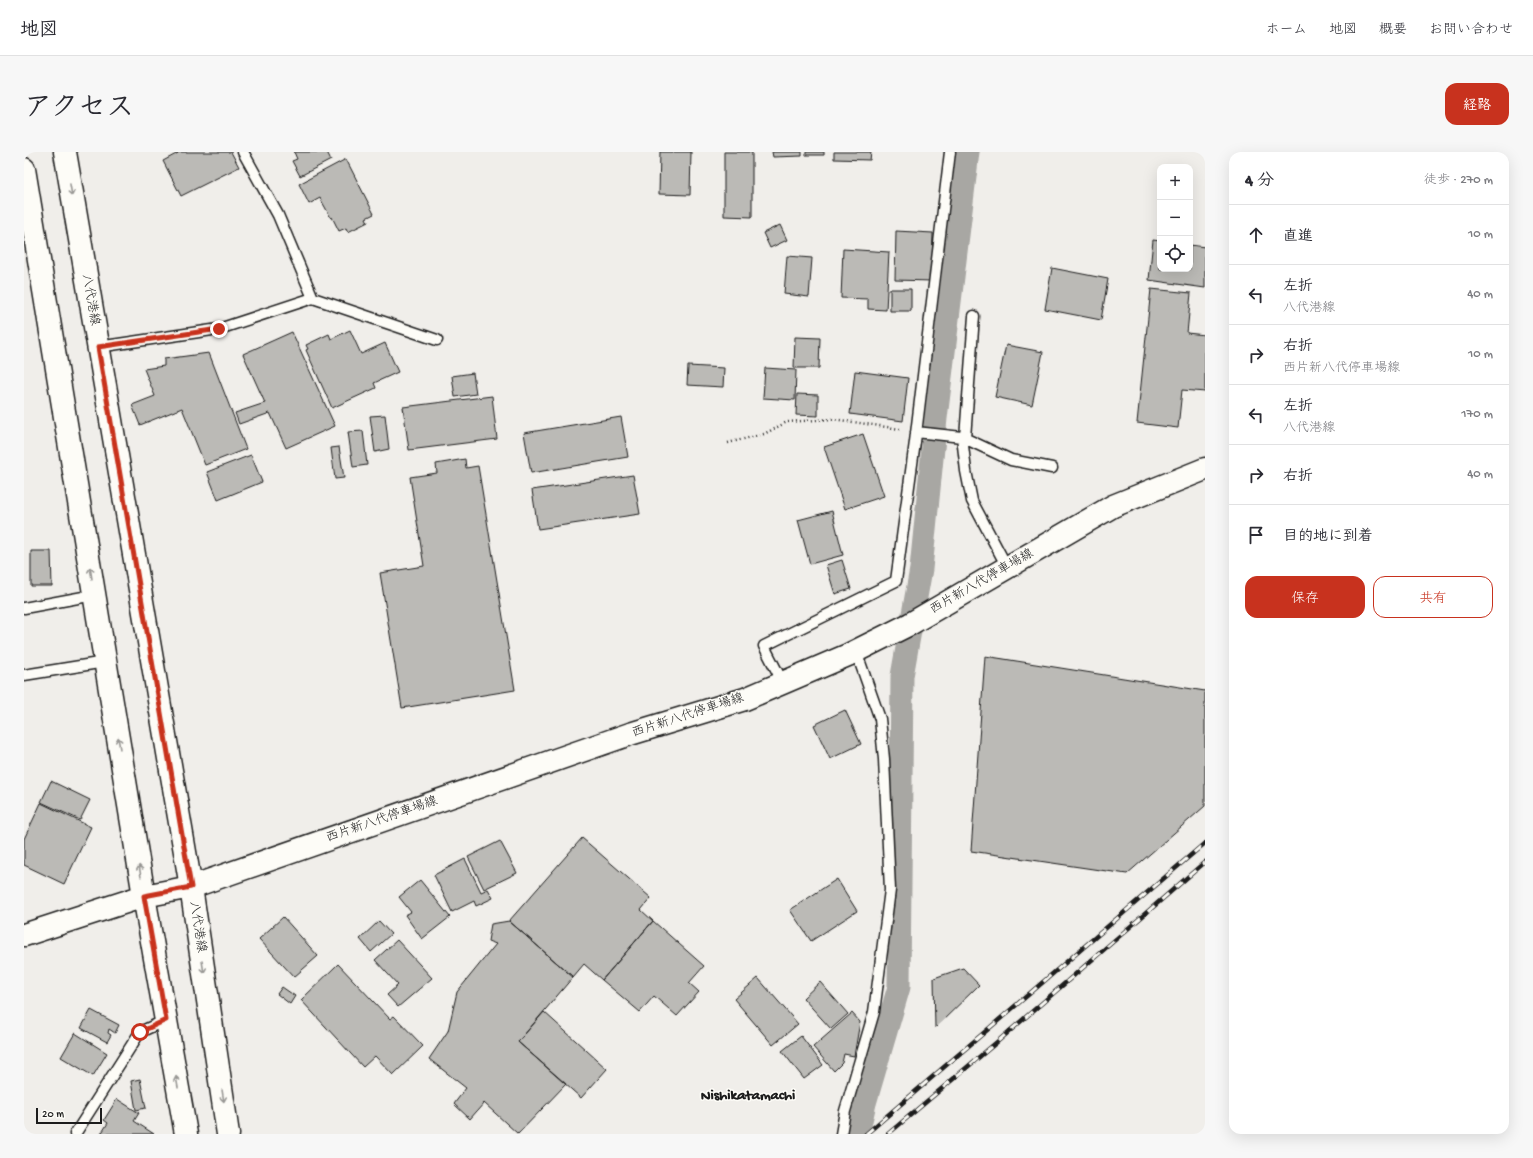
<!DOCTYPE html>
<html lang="ja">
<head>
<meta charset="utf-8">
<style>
  body { margin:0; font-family:"Gochi Hand","Klee One",sans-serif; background:#f7f7f7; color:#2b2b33 }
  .controls { position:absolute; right:12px; top:12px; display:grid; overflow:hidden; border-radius:8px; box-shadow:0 4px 16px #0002 }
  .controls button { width:36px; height:36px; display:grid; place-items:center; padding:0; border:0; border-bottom:1px solid #e1e1e2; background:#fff; color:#2b2b33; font:20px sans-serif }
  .scale { position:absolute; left:12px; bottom:10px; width:66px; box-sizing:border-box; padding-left:4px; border:2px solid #1c1c1c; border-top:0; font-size:11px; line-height:14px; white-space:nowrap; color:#1c1c1c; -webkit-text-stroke:3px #fdfcf7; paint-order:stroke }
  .stop { position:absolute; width:12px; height:12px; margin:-9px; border:3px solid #c8321e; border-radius:50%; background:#fff }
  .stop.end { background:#c8321e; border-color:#fff; box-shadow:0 1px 4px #0008 }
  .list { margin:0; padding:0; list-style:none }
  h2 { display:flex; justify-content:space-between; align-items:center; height:52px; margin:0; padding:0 16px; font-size:17px }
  h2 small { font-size:13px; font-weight:400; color:#7c7c81 }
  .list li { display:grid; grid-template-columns:26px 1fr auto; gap:12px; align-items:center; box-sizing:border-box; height:60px; padding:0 16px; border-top:1px solid #e1e1e2 }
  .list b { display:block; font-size:15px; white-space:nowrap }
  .list p { margin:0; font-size:13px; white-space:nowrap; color:#7c7c81 }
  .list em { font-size:13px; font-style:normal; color:#7c7c81 }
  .actions { display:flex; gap:8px; padding:12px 16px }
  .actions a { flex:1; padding:9px 0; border:1px solid #c8321e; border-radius:12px; text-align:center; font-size:14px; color:#c8321e }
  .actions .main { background:#c8321e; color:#fff }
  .icon { flex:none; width:22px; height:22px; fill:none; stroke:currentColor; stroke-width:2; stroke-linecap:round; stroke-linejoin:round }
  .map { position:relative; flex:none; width:1181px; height:982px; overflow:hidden; border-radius:12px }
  header { display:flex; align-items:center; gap:24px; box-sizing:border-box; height:56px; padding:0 20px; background:#fff; border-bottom:1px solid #e1e1e2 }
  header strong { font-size:19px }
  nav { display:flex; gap:22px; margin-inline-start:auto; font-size:14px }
  .intro { display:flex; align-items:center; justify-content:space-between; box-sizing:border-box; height:96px; padding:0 24px }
  h1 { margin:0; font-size:28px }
  .button { padding:10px 18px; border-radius:12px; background:#c8321e; color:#fff; font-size:14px; font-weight:700 }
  main { display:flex; gap:24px; padding:0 24px }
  aside { flex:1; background:#fff; border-radius:12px; box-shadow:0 4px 16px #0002 }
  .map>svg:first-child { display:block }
</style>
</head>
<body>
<header>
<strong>地図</strong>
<nav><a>ホーム</a><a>地図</a><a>概要</a><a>お問い合わせ</a></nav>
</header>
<div class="intro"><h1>アクセス</h1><a class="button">経路</a></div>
<main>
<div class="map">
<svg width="1181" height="982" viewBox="0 0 1181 982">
  <rect width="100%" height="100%" fill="#f0eeea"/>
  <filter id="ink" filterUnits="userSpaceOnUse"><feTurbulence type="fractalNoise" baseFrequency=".025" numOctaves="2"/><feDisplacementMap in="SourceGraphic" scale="8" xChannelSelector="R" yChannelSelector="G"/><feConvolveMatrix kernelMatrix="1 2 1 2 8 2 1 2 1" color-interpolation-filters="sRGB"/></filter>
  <g filter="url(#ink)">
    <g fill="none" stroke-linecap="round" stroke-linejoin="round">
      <path stroke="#a8a7a3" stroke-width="23" d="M834,982L841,951L875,835L878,524L897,417L912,266L944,0"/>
    </g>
    <path fill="#bbbab6" stroke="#1c1c1c" d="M153,0H207L215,15L157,44L139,9L154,1Z
      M270,0H303L307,8L276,24L268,9L273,7Z
      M636,0H667L666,43L635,42Z
      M700,0H728V65L700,64Z
      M748,0H778V4L749,5Z
      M782,0H800V3H782Z
      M810,0H847L846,8L810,7Z
      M322,7L350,62L342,66L344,70L324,80L322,76L315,79L308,65L307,66L296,46L285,52L275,32Z
      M756,73L763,88L746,96L739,81Z
      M872,79L909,81L908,129L871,128Z
      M1129,88L1136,89V117H1166V93L1181,95V136L1125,128Z
      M819,97L865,100L862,158L844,157V147L817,146Z
      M763,104L788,106L785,145L760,142Z
      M1028,116L1084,127L1077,168L1021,157Z
      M866,137H887V159H866Z
      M1127,137L1167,141L1163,181L1181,183V240L1158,238L1154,276L1113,271Z
      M326,178L337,202L361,191L374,220L350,231L352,236L308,256L282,198L284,197L282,193L305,182L307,187Z
      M268,180L311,274L262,296L246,261L215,272L211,261L241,251L219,202Z
      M771,185L796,186L795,216H770Z
      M982,193L1019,200L1008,253L971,245Z
      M185,201L222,297L181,313L158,256L116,273L108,253L131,244L120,217L140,214V207Z
      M664,214L700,216L699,235L663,233Z
      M741,216L772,218L771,248L739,246Z
      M831,219L884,226L879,269L826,262Z
      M449,221L452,242L431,245L428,224Z
      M773,242L794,243V264L772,263Z
      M468,244L473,287L385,298L379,255Z
      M361,263L365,297L351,300L346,264Z
      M597,265L604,305L507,321L500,281Z
      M339,279L343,313L329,315L324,280Z
      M839,282L860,344L821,357L800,295Z
      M315,295L320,326L311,327L307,296Z
      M227,303L238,330L194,348L183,320Z
      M441,307L442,316L454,314L491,538L378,556L356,421L400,414L386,325L413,321L412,312Z
      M609,323L616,362L514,377L508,338Z
      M808,359L819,403L786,412L774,368Z
      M7,399H27L28,434H7Z
      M818,408L827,437L811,442L802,413Z
      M961,504L1181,539V654L1103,722L947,699Z
      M821,558L837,592L806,607L790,573Z
      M27,629L66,648L56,668L17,650Z
      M17,651L67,675L40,732L0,713V687Z
      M558,686L627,746L617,758L629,769L578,828L560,812L549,825L485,769Z
      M476,689L493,721L460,737L444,705Z
      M441,707L457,740L464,737L469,746L452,754L450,749L428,760L410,723Z
      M813,727L833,759L787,789L766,758Z
      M396,728L426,765L398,787L381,763L387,760L375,745Z
      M259,765L294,804L270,825L235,787Z
      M355,769L367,782L347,800L336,787Z
      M485,769L549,825L494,890L542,932L494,982L460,951L446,967L430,952L442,936L405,907L424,879L433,840L472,792L464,789L467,772Z
      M629,769L680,814L665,831L675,840L653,864L630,844L616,860L578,828Z
      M373,788L408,826L374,855L363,843L374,833L351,808Z
      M314,812L366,867L370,864L399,894L369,923L351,904L339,915L277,848Z
      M939,816L955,833L911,876L910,826Z
      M734,826L774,872L749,893L710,847Z
      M796,830L824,862L807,877L779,846Z
      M258,835L271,844L266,852L253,842Z
      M67,858L95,873L91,881L85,877L84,881L87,883L83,890L57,876Z
      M520,860L583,917L557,946L494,890Z
      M828,861L836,870L830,904L820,902L818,911L810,919L789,895Z
      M51,881L83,901L69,924L37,905Z
      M777,884L799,913L780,927L758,899Z
      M116,927L122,956L112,958L107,929Z
      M93,947L115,961L110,969L130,982H77L84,971L80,968Z"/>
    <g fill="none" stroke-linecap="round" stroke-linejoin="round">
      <g stroke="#1c1c1c" stroke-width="13">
        <path id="lane" d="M219,0L254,63L289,146
          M74,195L195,177L289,146L413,188
          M892,280L938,285
          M941,286L950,164
          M983,415L948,349L942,319L938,285L987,308L1028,316
          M0,456L70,443
          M0,523L81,510
          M759,531L740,494L872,429L891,290L926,0
          M51,982L116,880L142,868
          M817,982L821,959L850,860L866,738L860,607L856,567L832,499"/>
      </g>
      <g stroke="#1c1c1c" stroke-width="25">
        <path id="secondary" d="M41,0L167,735L204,982
          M0,17L120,744L162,982
          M0,783L120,744L167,735L606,582L721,547L824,503L886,472L1089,354L1181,317"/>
      </g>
      <path stroke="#1c1c1c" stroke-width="2.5" stroke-dasharray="1 3" stroke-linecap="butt" d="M704,291L740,282L763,270L809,267L876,277"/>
      <use href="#lane" stroke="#fdfcf7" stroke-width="10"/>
      <use href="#secondary" stroke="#fdfcf7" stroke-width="22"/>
      <g stroke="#1c1c1c" stroke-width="4.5">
        <path id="rail" d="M842,982L1181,691
          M864,982L973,890L1181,710"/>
      </g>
      <use href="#rail" stroke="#fdfcf7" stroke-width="3" stroke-dasharray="9" stroke-linecap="butt"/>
    </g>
    <defs><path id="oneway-shaft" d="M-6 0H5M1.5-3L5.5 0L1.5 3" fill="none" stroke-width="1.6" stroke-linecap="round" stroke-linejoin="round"/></defs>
    <g stroke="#989794">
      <use href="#oneway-shaft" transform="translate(47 38) rotate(80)"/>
      <use href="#oneway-shaft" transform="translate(67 421) rotate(-99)"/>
      <use href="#oneway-shaft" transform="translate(95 591) rotate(-99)"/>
      <use href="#oneway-shaft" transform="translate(116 719) rotate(-99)"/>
      <use href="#oneway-shaft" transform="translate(179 815) rotate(81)"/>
      <use href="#oneway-shaft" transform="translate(153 930) rotate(-100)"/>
      <use href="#oneway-shaft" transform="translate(199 944) rotate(81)"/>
    </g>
  </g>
  <g fill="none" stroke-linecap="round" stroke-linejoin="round" filter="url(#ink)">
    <path stroke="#c8321e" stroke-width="5" d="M116,880L142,868L120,744L167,735L74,195L195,177"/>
  </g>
  <g text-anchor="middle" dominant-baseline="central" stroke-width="3" stroke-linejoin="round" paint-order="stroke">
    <g font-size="13" fill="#1c1c1c" stroke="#fdfcf7">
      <text transform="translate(66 148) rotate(80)">八代港線</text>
      <text transform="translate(958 430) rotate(-30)">西片新八代停車場線</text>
      <text transform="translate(664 564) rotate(-18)">西片新八代停車場線</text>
      <text transform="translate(358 668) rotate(-19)">西片新八代停車場線</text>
      <text transform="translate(173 775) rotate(81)">八代港線</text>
    </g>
    <g font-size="15" font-weight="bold" fill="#1c1c1c" stroke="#fdfcf7">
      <text x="724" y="944">Nishikatamachi</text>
    </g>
  </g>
</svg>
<div class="controls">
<button>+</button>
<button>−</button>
<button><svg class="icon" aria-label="locate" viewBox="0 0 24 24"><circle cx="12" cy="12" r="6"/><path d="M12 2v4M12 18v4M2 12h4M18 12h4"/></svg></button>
</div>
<div class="scale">20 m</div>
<div class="stop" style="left:116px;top:880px"></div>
<div class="stop end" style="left:195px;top:177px"></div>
</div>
<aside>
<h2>4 分<small>徒歩 · 270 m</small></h2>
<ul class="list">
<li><svg class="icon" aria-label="ahead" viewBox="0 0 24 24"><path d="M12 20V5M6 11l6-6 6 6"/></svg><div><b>直進</b></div><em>10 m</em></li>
<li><svg class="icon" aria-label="left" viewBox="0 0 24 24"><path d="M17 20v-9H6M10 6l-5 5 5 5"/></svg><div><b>左折</b><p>八代港線</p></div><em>40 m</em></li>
<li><svg class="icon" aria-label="right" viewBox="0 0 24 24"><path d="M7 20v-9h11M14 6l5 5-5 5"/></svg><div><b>右折</b><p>西片新八代停車場線</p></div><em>10 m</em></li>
<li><svg class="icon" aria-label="left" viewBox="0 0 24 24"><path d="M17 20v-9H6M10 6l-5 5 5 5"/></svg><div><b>左折</b><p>八代港線</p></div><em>170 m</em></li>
<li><svg class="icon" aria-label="right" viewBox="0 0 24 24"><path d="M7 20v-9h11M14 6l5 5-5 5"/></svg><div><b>右折</b></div><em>40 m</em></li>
<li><svg class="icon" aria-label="arrive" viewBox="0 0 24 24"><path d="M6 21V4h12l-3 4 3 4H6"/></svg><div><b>目的地に到着</b></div></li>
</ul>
<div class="actions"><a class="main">保存</a><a>共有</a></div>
</aside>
</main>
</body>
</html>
